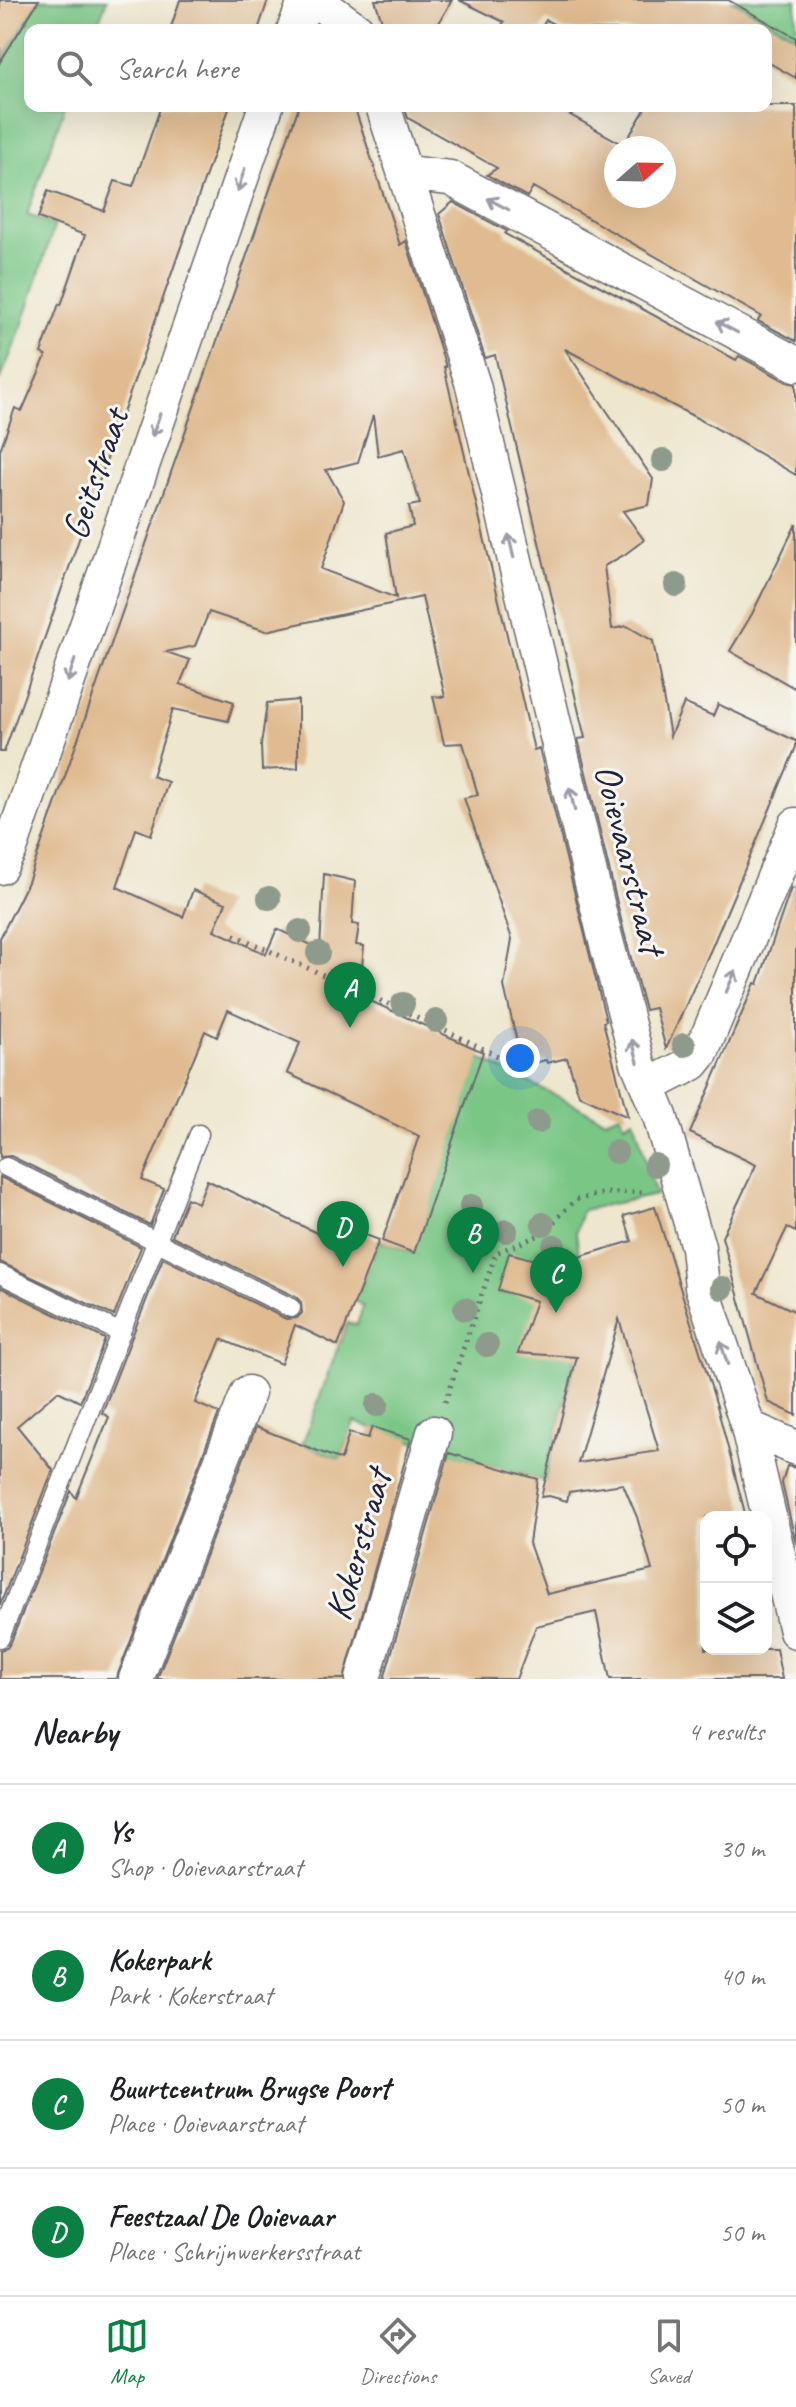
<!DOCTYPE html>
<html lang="en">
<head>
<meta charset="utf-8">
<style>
  body { margin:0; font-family:Caveat,sans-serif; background:#f2f2f2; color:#202124 }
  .controls { position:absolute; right:24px; bottom:24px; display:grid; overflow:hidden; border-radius:16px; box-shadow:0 8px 32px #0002 }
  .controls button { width:72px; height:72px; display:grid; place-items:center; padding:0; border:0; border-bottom:2px solid #e0e0e0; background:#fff; color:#202124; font:40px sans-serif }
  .compass { position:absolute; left:604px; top:136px; width:72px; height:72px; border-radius:50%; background:#fff; box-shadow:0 8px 32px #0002; rotate:70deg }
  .you { position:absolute; left:520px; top:1058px; width:28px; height:28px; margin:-20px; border:6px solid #fff; border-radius:50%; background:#1a73e8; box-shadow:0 0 0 12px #1a73e833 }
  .badge { display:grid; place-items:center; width:52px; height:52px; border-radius:50%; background:#0b8043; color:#fff; font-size:26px; font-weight:700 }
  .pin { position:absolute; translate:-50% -66px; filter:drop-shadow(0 2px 4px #0008) }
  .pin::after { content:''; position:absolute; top:42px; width:28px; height:24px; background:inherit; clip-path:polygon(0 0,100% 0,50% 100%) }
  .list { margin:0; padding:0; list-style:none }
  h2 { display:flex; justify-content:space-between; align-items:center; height:104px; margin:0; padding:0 32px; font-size:34px }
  h2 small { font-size:26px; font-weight:400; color:#757577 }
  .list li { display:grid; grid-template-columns:52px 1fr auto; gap:24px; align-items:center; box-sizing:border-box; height:128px; padding:0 32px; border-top:2px solid #e0e0e0 }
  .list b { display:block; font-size:30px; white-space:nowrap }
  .list p { margin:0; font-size:26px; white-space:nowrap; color:#757577 }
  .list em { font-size:26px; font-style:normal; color:#757577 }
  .icon { flex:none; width:44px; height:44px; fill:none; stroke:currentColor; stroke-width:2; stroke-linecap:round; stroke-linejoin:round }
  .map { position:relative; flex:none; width:796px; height:1679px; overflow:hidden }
  .search { position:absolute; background:#fff; box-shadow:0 8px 32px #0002; left:24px; right:24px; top:24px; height:88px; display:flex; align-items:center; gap:20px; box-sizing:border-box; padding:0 28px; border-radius:16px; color:#757577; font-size:30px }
  .sheet { height:616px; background:#fff }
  nav { display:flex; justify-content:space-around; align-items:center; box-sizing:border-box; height:112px; border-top:2px solid #e0e0e0; background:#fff; font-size:22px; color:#757577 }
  nav a { display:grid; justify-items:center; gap:4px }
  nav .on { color:#0b8043 }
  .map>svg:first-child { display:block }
</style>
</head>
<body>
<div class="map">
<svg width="796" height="1679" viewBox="0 0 796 1679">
  <rect width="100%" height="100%" fill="#f6f6f2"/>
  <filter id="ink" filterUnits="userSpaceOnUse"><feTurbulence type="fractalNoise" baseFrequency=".0125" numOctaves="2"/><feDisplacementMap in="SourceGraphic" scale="16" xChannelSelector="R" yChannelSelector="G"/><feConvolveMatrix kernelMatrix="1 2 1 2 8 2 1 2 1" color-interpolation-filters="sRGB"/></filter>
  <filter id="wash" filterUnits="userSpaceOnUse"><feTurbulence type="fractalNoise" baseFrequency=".006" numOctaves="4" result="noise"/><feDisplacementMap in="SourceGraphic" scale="32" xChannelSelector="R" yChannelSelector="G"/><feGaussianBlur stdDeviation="1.8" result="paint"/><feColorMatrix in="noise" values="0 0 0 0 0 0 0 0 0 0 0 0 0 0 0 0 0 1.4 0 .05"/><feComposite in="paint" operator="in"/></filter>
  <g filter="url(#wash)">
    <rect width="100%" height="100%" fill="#eee6cd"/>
    <path fill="#79c685" stroke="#4e7460" stroke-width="2" d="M39,0H107L95,30H30V106H65L27,215L55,224L23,323L0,381V62Z
      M730,0H796V36L733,1Z
      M480,1058L605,1120L620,1114L624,1124L634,1119L656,1195L582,1210L576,1232L581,1267L578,1348L545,1481L454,1455L354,1422L340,1459L302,1445L347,1323L357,1325L363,1306L355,1301L379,1240L413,1253Z"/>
    <g id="blocks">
      <path fill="#e0bb91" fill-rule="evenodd" d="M0,0H39L0,62Z
        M180,0H268L258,30H170Z
        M375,0H452L435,30H385Z
        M459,0H728L796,38V78L766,61V30H565L546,20L540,30H499L504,22Z
        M161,106H230L25,694L4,752H0V450L15,408L22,411L46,356L41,353L59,304L61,305L85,235L38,218L48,191L104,211L115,181L133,186Z
        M299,106H354L400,245L406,241L446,367H444L534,750L539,748L606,1021L603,1022L628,1117L579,1095L567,1058L547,1063L546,1060L529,1064L527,1059H521L504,986L512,939L464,798L478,795L463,743L444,744L433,696L445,697L422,597L266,631L209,612L195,646L166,652L190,660L180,684L234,702L228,721L173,709L152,776L168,782L151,835L136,829L117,887L183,917L193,890L226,903L214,930L266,954L277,929L320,949L324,874L355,881L352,924L359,925L356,945L364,946L359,996L483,1052L414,1253L382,1241L419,1136L287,1073L300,1043L228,1010L217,1037L205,1031L142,1180L164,1189L150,1225L11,1156L0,1157V938L28,882ZM373,415L378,456L404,449L420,504L409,506L413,526L386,533L396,598L321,569L344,501L326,470L358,462Z
        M404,106H455L456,109L458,106H554L624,145L647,106H796V341L758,321L761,316L533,187L527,197L487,175L497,168L408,118ZM616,148H664V196H616Z
        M453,202L507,231L505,234L554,261L736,360L739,356L787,382L796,384V475L712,426L565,349L653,479L649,505L623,511L644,540L624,555L604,566L612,629L627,626L653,641L670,736L684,703L713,716L718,704L796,741V747L712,947L666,1049L655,1008L645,1010L624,932L578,739L585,738L495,355L485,358L439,214Z
        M796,524V689L730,651L752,614Z
        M298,700V768L262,770L261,745L267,703Z
        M791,888L796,889V1232L787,1228L756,1293L796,1312V1415L768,1402L722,1237L756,1165L690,1133L755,983L758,984Z
        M0,1177L141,1247L114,1316L0,1262Z
        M207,1180L329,1239L335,1223L379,1240L338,1346L295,1325L281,1364L221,1339L195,1403L219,1413L116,1679H0V1650L7,1648L11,1642L71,1491L76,1498L109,1417L102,1413L163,1258L286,1319L297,1318L302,1313L301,1302L296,1297L172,1236L187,1198L198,1203Z
        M655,1207L717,1406L746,1517H706V1649H776L782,1679H610L596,1612L536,1626L516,1679H384L449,1453L538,1479L529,1543L547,1594L652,1570L637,1517L623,1484L569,1492L567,1501L549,1496L541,1497L577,1357L518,1353L536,1301L498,1290L509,1253L565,1268V1261L632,1241L624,1216ZM619,1319L659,1451L578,1463Z
        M0,1287L105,1339L80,1402L58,1391L17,1426L53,1470L0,1605Z
        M256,1427L341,1460L349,1433L368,1438L372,1427L411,1439L344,1679H157Z
        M787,1466L796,1468V1544L782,1483Z"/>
    </g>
  </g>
  <g filter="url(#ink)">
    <use href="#blocks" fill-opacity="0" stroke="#69676e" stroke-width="2"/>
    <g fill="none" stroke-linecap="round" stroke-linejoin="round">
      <g stroke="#69676e" stroke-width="21">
        <path id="lane" d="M6,1167L291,1308
          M0,1274L121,1333
          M0,1638L199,1134"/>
      </g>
      <g stroke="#69676e" stroke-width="37">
        <path id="street" d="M315,0L357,30
          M294,30L306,0
          M383,106L473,385L605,937L638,1063L660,1116L698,1247L702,1287L748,1427L796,1631
          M405,173L450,178L796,364
          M0,867L10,849L266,106
          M648,1086L693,1063L701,1053L796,825
          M748,1427L796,1448
          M136,1679L248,1393
          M363,1679L434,1433"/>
      </g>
      <path stroke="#69676e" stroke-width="5" stroke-dasharray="2 6" stroke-linecap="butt" d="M234,935L437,1026L514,1064L539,1067
        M445,1402L496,1253L542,1234L575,1200L605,1193L646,1192"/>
      <use href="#lane" stroke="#fff" stroke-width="18"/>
      <use href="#street" stroke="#fff" stroke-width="34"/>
    </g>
    <g fill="#8e9a8b">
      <circle cx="663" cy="460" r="12"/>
      <circle cx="676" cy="585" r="12"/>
      <circle cx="269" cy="898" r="12"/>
      <circle cx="300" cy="931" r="12"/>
      <circle cx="318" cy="953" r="12"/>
      <circle cx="403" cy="1004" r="12"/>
      <circle cx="436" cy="1021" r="12"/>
      <circle cx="684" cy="1045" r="12"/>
      <circle cx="538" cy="1122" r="12"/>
      <circle cx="616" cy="1152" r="12"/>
      <circle cx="655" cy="1165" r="12"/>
      <circle cx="471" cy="1206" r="12"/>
      <circle cx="543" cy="1224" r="12"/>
      <circle cx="506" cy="1231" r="12"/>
      <circle cx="554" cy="1246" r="12"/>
      <circle cx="722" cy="1288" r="12"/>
      <circle cx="465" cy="1309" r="12"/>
      <circle cx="487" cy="1345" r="12"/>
      <circle cx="377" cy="1405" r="12"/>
    </g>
    <defs><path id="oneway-shaft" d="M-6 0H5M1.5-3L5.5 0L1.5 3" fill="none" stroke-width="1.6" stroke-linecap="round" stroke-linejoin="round" transform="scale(2)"/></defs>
    <g stroke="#9c9ca7">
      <use href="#oneway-shaft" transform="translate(241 180) rotate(109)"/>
      <use href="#oneway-shaft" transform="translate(498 204) rotate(-152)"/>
      <use href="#oneway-shaft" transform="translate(727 327) rotate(-152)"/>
      <use href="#oneway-shaft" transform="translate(156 425) rotate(109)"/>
      <use href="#oneway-shaft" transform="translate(511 546) rotate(-103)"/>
      <use href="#oneway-shaft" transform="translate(71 671) rotate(109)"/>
      <use href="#oneway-shaft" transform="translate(572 799) rotate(-103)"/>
      <use href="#oneway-shaft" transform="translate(731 981) rotate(-67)"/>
      <use href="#oneway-shaft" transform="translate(635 1051) rotate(-105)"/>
      <use href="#oneway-shaft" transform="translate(724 1353) rotate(-108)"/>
    </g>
  </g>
  <g text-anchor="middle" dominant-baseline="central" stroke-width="6" stroke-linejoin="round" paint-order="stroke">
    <g font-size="38" fill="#22223b" stroke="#f6f6f2">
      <text transform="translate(95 474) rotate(-71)">Geitstraat</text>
      <text transform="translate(630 859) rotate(76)">Ooievaarstraat</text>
      <text transform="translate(358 1545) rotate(-74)">Kokerstraat</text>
    </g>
  </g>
</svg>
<div class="controls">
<button><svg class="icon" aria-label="locate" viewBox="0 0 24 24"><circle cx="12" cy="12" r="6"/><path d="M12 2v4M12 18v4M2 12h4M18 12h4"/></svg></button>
<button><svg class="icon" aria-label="layers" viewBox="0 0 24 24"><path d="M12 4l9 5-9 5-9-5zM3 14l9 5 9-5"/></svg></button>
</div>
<svg class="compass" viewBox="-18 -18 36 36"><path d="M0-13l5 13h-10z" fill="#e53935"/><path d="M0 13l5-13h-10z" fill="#757577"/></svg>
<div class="you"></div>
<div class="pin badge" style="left:350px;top:1028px">A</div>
<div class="pin badge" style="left:473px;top:1273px">B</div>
<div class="pin badge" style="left:556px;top:1313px">C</div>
<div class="pin badge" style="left:343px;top:1267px">D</div>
<div class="search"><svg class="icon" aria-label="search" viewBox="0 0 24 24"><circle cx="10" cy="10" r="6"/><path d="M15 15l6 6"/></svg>Search here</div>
</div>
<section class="sheet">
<h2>Nearby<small>4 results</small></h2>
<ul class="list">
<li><span class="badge">A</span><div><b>Ys</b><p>Shop · Ooievaarstraat</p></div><em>30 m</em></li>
<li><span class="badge">B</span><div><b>Kokerpark</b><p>Park · Kokerstraat</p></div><em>40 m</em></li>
<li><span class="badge">C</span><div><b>Buurtcentrum Brugse Poort</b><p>Place · Ooievaarstraat</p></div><em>50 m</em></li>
<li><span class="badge">D</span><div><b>Feestzaal De Ooievaar</b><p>Place · Schrijnwerkersstraat</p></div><em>50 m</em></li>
</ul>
</section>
<nav>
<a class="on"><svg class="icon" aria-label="map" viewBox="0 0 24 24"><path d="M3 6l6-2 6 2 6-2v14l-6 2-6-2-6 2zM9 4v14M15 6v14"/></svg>Map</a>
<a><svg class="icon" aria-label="directions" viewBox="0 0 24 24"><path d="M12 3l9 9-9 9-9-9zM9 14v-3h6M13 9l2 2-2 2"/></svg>Directions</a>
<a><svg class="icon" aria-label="saved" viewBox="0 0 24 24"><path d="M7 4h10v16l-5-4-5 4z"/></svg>Saved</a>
</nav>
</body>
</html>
